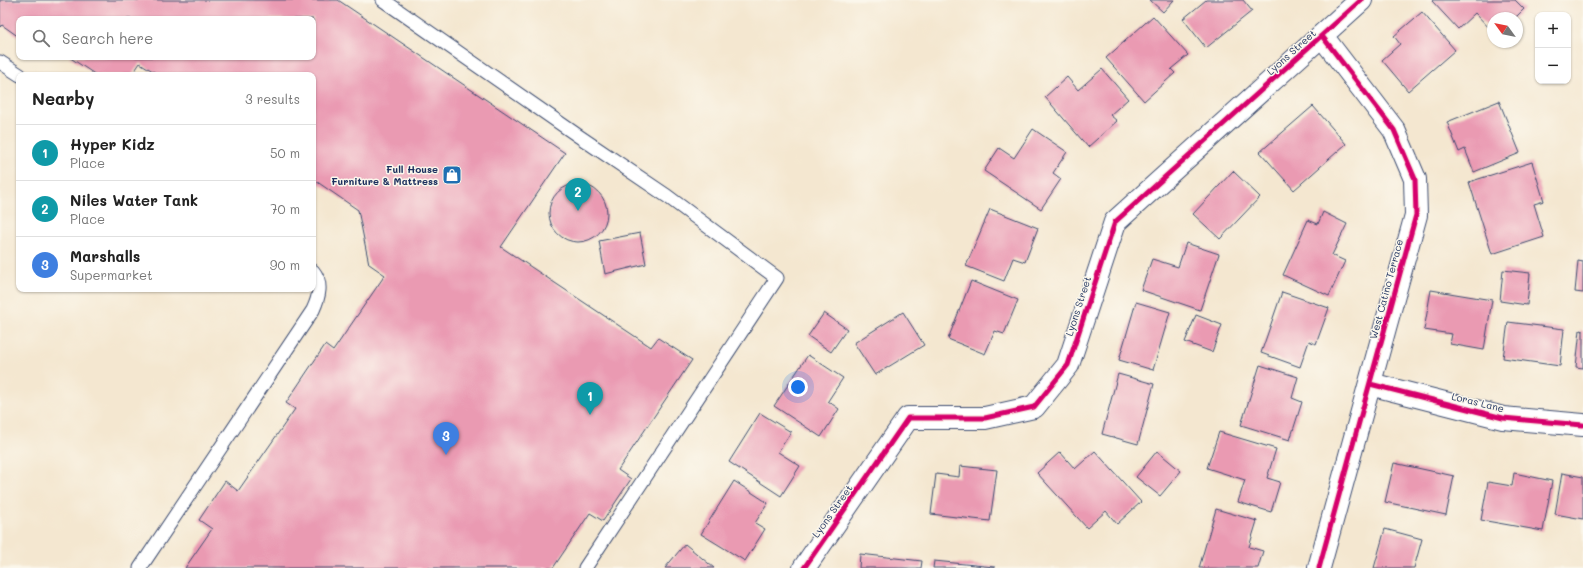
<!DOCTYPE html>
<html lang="en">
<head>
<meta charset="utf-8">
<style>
  body { margin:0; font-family:Mali,sans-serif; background:#f2f2f2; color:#222 }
  .controls { position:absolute; right:12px; top:12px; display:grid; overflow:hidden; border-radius:8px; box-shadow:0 1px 3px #0004 }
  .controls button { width:36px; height:36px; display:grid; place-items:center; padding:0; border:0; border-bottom:1px solid #e0e0e0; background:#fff; color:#222; font:20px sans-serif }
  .compass { position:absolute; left:1487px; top:12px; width:36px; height:36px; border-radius:50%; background:#fff; box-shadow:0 1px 3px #0004; rotate:303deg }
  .you { position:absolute; left:798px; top:387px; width:14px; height:14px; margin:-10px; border:3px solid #fff; border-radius:50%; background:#1a73e8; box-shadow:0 0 0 6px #1a73e833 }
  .badge { display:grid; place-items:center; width:26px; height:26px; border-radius:50%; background:#1f6fb2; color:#fff; font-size:13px; font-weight:700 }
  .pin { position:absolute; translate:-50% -33px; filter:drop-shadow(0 1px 2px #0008) }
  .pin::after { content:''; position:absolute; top:21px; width:14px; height:12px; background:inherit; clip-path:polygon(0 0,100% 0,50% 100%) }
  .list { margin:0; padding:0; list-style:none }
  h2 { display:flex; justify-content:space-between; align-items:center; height:52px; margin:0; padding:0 16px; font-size:17px }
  h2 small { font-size:13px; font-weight:400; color:#767676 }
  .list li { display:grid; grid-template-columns:26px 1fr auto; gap:12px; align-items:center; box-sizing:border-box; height:56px; padding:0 16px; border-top:1px solid #e0e0e0 }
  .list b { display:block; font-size:15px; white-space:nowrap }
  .list p { margin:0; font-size:13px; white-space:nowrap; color:#767676 }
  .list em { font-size:13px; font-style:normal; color:#767676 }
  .icon { flex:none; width:22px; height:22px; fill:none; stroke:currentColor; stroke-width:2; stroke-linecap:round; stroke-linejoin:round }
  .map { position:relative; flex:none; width:1583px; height:568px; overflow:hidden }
  .search { position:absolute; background:#fff; box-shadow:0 1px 3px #0004; left:16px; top:16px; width:300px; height:44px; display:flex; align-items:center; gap:10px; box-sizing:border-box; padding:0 14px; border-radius:8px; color:#767676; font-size:15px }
  .panel { position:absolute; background:#fff; box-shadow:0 1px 3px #0004; left:16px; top:72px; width:300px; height:220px; border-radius:8px }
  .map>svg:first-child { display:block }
</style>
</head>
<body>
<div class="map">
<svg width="1583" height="568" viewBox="0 0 1583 568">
  <rect width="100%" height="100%" fill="#fbf7ec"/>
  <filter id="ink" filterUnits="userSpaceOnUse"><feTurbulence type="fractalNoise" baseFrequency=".025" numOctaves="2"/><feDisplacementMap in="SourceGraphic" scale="8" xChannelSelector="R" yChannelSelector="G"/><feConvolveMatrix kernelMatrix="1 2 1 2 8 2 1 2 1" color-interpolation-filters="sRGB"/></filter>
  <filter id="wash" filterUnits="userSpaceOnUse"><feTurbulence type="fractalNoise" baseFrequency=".012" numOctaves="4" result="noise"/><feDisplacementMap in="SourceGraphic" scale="16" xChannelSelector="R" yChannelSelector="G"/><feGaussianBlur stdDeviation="0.9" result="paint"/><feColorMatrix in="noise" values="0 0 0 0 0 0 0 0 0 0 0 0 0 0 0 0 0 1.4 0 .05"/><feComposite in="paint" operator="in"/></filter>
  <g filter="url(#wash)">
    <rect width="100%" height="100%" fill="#f4e7d0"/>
    <g id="blocks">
      <path fill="#ea9ab2" d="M0,0H338L565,153L501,247L651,347L658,338L692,360L618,470L631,479L603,521L590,513L553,568H185L212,529L199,520L225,481L238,491L295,409L286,403L325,345L333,351L385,275L369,264L358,210L313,179V75H159L140,63L132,75H96L69,57H313V19H19V37L2,25L0,27Z
        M1150,0H1174L1163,12Z
        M1206,0H1243L1252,11L1206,48L1183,19Z
        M1433,0H1515L1524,9L1515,18H1493V32L1475,13L1458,29L1432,1Z
        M1422,12L1455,50L1408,91L1382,60L1400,44L1394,36Z
        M1153,16L1188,55L1171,69L1175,73L1144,101L1106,58Z
        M1102,69L1128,99L1110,115L1117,121L1088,147L1045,97L1067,77L1078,90Z
        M1499,101L1520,153L1474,172L1465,149L1459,152L1447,122Z
        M1313,106L1346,144L1294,190L1260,152Z
        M1033,129L1067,152L1053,173L1061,179L1041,209L984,171L999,148L1014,158Z
        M1532,162L1544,201L1534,204L1544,237L1492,254L1469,182Z
        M1233,171L1260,197L1220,239L1193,214Z
        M549 213a29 29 0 1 1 58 0a29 29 0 1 1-58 0Z
        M990,209L1038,228L1025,262L1013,258L1004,281L966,266Z
        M1323,212L1347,224L1332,255L1345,261L1329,296L1283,275L1308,220L1318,224Z
        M640,233L646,264L605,274L599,241Z
        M1186,243L1219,254L1200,310L1141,290L1152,259L1178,267Z
        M1578,261L1583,262V293L1575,292Z
        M1503,270L1530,273L1527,305L1500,301Z
        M971,281L1018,300L1004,334L995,331L985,354L948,339Z
        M1431,290L1492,300L1484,350L1450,344L1452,334L1424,330Z
        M1282,292L1329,308L1316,344L1309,341L1300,367L1261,353Z
        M1136,302L1170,312L1153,370L1119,360Z
        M903,312L924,345L875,375L854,343Z
        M824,313L847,329L831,352L808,336Z
        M1196,315L1222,325L1212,352L1185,342Z
        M1508,322L1564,329L1560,366L1503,358Z
        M1580,330L1583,331V368L1576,367Z
        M808,355L843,378L828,401L839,409L821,437L774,406Z
        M1260,365L1298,377L1292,398L1302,402L1290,440L1241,425Z
        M1118,374L1154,384L1138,444L1102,434Z
        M760,413L791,432L778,452L800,466L781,496L729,462Z
        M1219,432L1276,449L1267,478L1280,482L1271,512L1238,502L1245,480L1207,468Z
        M1095,451L1141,502L1117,524L1106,511L1087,528L1037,473L1060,452L1075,469Z
        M1157,451L1181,471L1160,496L1136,477Z
        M1394,463L1454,476L1446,515L1385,502Z
        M960,466L997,470L990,521L931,514L936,474L959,477Z
        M1514,473L1552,481L1543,531L1481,520L1488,482L1512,486Z
        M1562,473L1583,477V519L1555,514Z
        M734,481L768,503L755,523L765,529L745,561L701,534Z
        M1216,509L1257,521L1249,547L1263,551L1258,568H1199Z
        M1385,529L1422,539L1414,568H1374Z
        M685,544L714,568H665Z
        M860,554L922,561L921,568H859Z
        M934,561L995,567V568H933Z"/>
    </g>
  </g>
  <g filter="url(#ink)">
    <use href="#blocks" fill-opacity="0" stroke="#3c4b6f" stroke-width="1"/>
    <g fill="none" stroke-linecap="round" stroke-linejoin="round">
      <g stroke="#3c4b6f" stroke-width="15">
        <path id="lane" d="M383,0L577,135L667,196L777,278L585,568
          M0,62L20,75
          M140,568L313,310C319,297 323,283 313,271"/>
      </g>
      <g stroke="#3c4b6f" stroke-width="24">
        <path id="street" d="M1370,384L1503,418L1583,425
          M804,568L908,418H985L1034,407L1068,365L1115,222L1361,0
          M1319,568L1416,215L1415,179L1394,130L1322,36"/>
      </g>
      <use href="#lane" stroke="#fff" stroke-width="13"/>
      <use href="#street" stroke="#fff" stroke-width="22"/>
      <g stroke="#fbf7ec" stroke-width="8">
        <path id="cycleway" d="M1370,384L1503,418L1583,425
          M804,568L908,418H985L1034,407L1068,365L1115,222L1361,0
          M1319,568L1416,215L1415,179L1394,130L1322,36"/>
      </g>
      <use href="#cycleway" stroke="#d6006c" stroke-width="5"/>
    </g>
  </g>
  <defs>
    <g id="shop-square" transform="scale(1)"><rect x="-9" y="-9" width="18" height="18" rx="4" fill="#1f6fb2" stroke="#fbf7ec"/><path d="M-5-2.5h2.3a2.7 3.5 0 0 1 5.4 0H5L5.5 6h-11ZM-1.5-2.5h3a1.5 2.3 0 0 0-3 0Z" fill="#fff"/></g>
  </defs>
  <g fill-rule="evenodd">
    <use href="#shop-square" x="452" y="175"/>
  </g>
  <g text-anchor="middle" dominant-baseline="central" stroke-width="3" stroke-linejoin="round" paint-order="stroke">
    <g font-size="10" fill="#1b2f5e" stroke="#fbf7ec">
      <text transform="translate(1291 52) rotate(-42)">Lyons Street</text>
      <text transform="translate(1386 289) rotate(-75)">West Catino Terrace</text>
      <text transform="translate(1078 306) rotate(-72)">Lyons Street</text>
      <text transform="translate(1478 402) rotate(14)">Loras Lane</text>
      <text transform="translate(832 511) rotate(-55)">Lyons Street</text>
    </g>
    <g font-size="10" font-weight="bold" fill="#1b2f5e" stroke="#fbf7ec" text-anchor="end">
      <text x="438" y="169">Full House<tspan x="438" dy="12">Furniture &amp; Mattress</tspan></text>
    </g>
  </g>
</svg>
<div class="controls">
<button>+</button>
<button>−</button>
</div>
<svg class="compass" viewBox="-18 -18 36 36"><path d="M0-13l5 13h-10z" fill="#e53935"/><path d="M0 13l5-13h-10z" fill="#767676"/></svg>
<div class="you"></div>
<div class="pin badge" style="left:590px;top:415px;background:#0f9aa8">1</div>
<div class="pin badge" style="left:578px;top:211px;background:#0f9aa8">2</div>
<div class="pin badge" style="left:446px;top:455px;background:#3f7fe0">3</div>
<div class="search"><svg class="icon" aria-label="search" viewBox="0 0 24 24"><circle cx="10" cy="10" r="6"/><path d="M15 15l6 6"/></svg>Search here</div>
<section class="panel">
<h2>Nearby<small>3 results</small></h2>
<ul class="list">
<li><span class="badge" style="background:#0f9aa8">1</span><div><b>Hyper Kidz</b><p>Place</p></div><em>50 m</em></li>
<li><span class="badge" style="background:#0f9aa8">2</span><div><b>Niles Water Tank</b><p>Place</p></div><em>70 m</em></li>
<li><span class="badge" style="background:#3f7fe0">3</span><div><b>Marshalls</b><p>Supermarket</p></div><em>90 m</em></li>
</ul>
</section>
</div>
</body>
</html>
